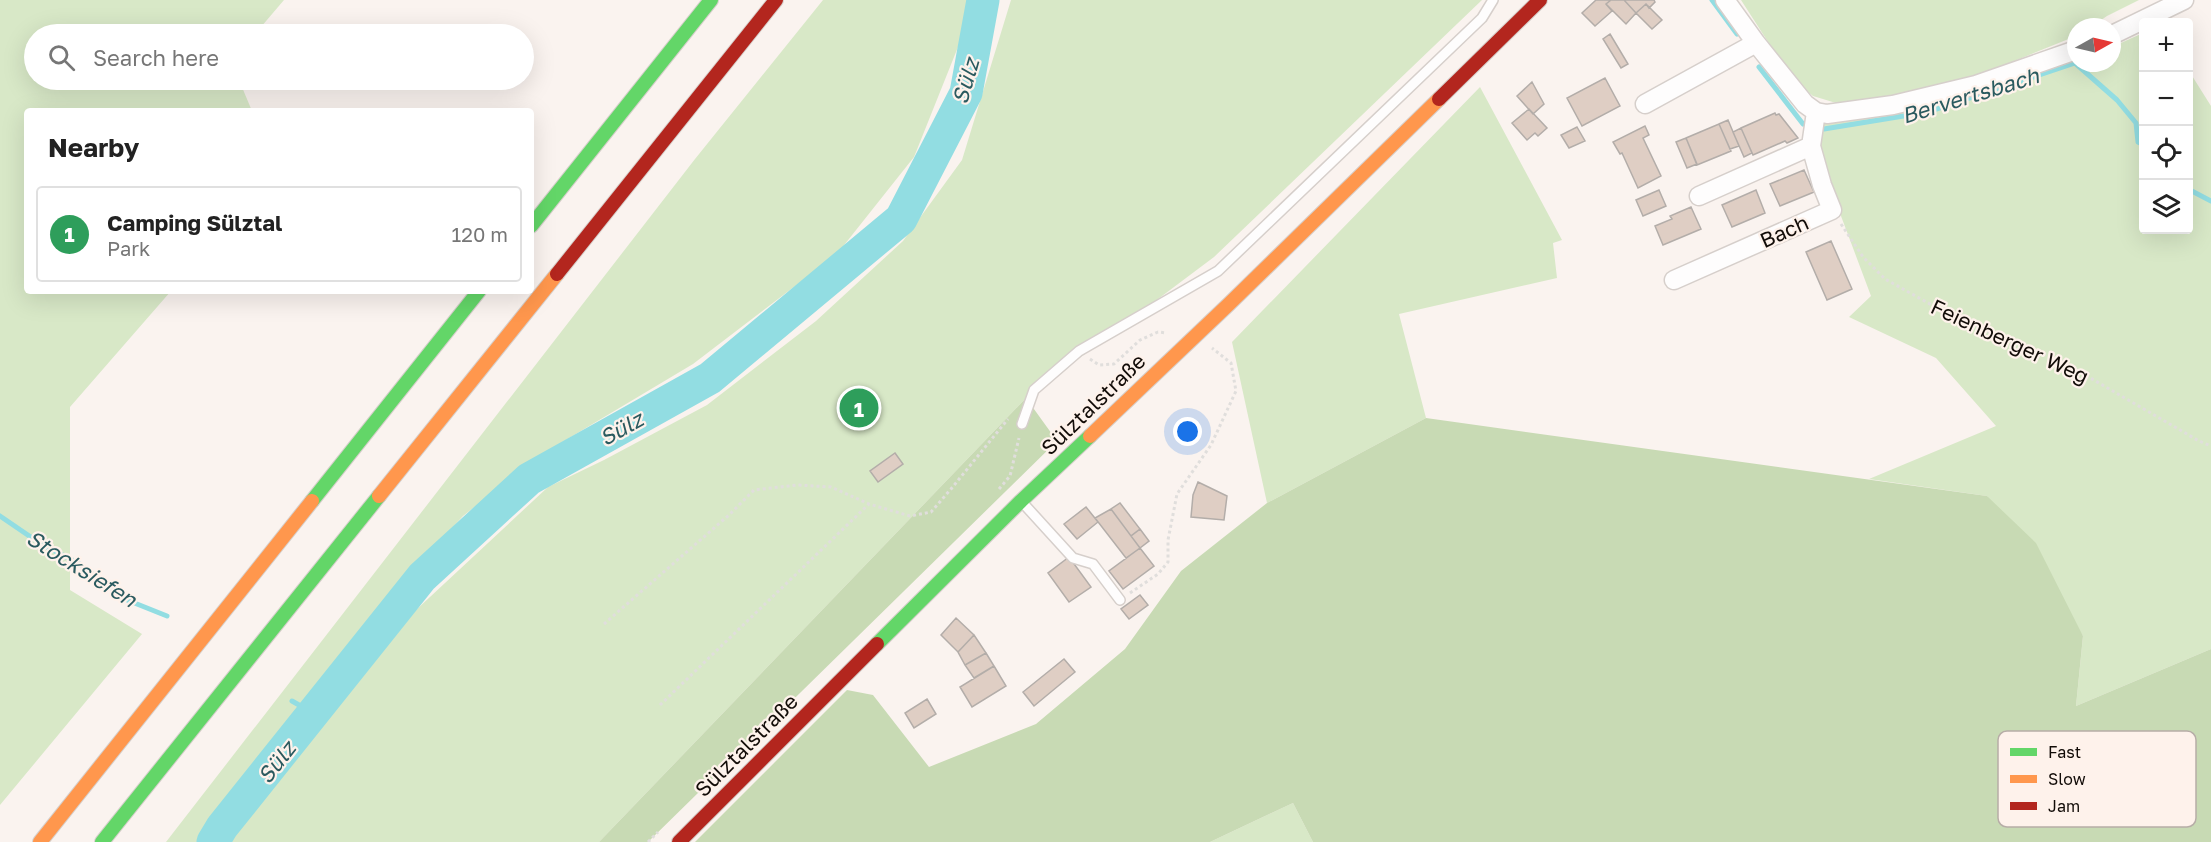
<!DOCTYPE html>
<html lang="en">
<head>
<meta charset="utf-8">
<style>
  body { margin:0; font-family:"Golos Text",sans-serif; background:#f2f2f2; color:#222 }
  .controls { position:absolute; right:18px; top:18px; display:grid; overflow:hidden; border-radius:6px; box-shadow:0 6px 24px #0002 }
  .controls button { width:54px; height:54px; display:grid; place-items:center; padding:0; border:0; border-bottom:2px solid #e0e0e0; background:#fff; color:#222; font:30px sans-serif }
  .compass { position:absolute; left:2067px; top:18px; width:54px; height:54px; border-radius:50%; background:#fff; box-shadow:0 6px 24px #0002; rotate:82deg }
  .you { position:absolute; left:1188px; top:432px; width:21px; height:21px; margin:-15px; border:4px solid #fff; border-radius:50%; background:#1a73e8; box-shadow:0 0 0 9px #1a73e833 }
  .badge { display:grid; place-items:center; width:39px; height:39px; border-radius:50%; background:#d93025; color:#fff; font-size:20px; font-weight:700 }
  .pin { position:absolute; translate:-50% -50%; border:3px solid #fff; box-shadow:0 2px 6px #0006 }
  .list { margin:0; padding:0; list-style:none }
  h2 { display:flex; justify-content:space-between; align-items:center; height:78px; margin:0; padding:0 24px; font-size:26px }
  h2 small { font-size:20px; font-weight:400; color:#767676 }
  .list li { display:grid; grid-template-columns:39px 1fr auto; gap:18px; align-items:center; box-sizing:border-box; height:96px; margin:0 12px 12px; padding:0 12px; border:2px solid #e0e0e0; border-radius:6px }
  .list b { display:block; font-size:22px; white-space:nowrap }
  .list p { margin:0; font-size:20px; white-space:nowrap; color:#767676 }
  .list em { font-size:20px; font-style:normal; color:#767676 }
  .icon { flex:none; width:33px; height:33px; fill:none; stroke:currentColor; stroke-width:2; stroke-linecap:round; stroke-linejoin:round }
  .map { position:relative; flex:none; width:2211px; height:842px; overflow:hidden }
  .search { position:absolute; background:#fff; box-shadow:0 6px 24px #0002; left:24px; top:24px; width:510px; height:66px; display:flex; align-items:center; gap:15px; box-sizing:border-box; padding:0 21px; border-radius:33px; color:#767676; font-size:22px }
  .panel { position:absolute; background:#fff; box-shadow:0 6px 24px #0002; left:24px; top:108px; width:510px; height:186px; border-radius:6px }
  .map>svg:first-child { display:block }
</style>
</head>
<body>
<div class="map">
<svg width="2211" height="842" viewBox="0 0 2211 842">
  <rect width="100%" height="100%" fill="#faf3ef"/>
  <path fill="#d8e8c7" d="M0,0H284L255,34H34V80H239L252,111H27V291H171L70,407V590L142,634L0,805Z
    M823,0H969L960,42L914,157L837,254L693,364L539,456L463,516L368,619L211,821L198,842H166L695,159Z
    M1011,0H1482L1214,257L1026,398L599,842H229L416,610L548,487L604,460L707,405L816,321L903,241L962,160Z
    M1741,0H2139L2107,16L2091,27H2076V36L1987,72L1897,99L1836,103L1813,96L1792,79Z
    M2143,33L2144,230H2188L2189,71L2211,106V649L2076,706L2083,636L1987,496L1869,479L1996,426L1936,358L1849,317L1871,296L1835,200L1817,136L1823,121L1924,108L1959,100L2076,60V63H2112V47Z
    M1480,87L1562,240L1553,243L1557,278L1399,314L1426,418L1267,503L1232,342Z
    M1293,803L1313,842H1210Z"/>
  <path fill="#c8dab4" d="M1026,398L1057,441L648,842H599Z
    M1426,418L1987,496L2036,543L2083,636L2076,706L2211,649V842H1313L1293,803L1210,842H695L847,690L873,695L929,767L1036,724L1125,649L1181,571L1267,503Z"/>
  <g fill="none" stroke-linecap="round" stroke-linejoin="round">
    <path stroke="#92dde2" stroke-width="5" d="M1712,0L1737,34
      M1759,67L1803,124
      M1824,129L1928,112L2075,63L2117,100L2136,123L2138,142L2144,145
      M2188,189L2211,201
      M0,516L41,544L78,563L127,600L167,616
      M292,701L313,713"/>
    <path stroke="#92dde2" stroke-width="33" d="M213,842L222,827L422,577L529,479L710,378L901,219L966,93L983,0"/>
  </g>
  <path fill="#dfcec4" stroke="#b3ada9" stroke-width="1.5" d="M1596,0H1611L1606,4L1612,11L1595,26L1582,13Z
    M1611,0H1624L1636,13L1626,24L1606,4Z
    M1624,0H1654L1655,2L1649,8L1646,4L1636,13Z
    M1646,4L1662,20L1652,29L1636,13Z
    M1610,34L1628,64L1621,68L1603,39Z
    M1605,78L1620,106L1582,126L1567,98Z
    M1532,82L1544,104L1533,114L1517,96Z
    M1529,109L1547,128L1538,136L1535,133L1527,140L1512,123Z
    M1775,113L1776,115L1779,114L1798,138L1787,143L1785,141L1753,155L1741,128Z
    M1728,120L1739,146L1730,149L1719,124Z
    M1719,124L1731,151L1697,165L1686,138Z
    M1645,126L1649,135L1643,138L1661,176L1638,188L1622,153L1620,154L1613,142Z
    M1577,127L1585,141L1569,148L1561,135Z
    M1741,128L1752,153L1744,157L1733,132Z
    M1686,138L1697,164L1687,168L1676,142Z
    M1804,170L1814,192L1780,206L1770,184Z
    M1659,190L1666,206L1643,216L1636,200Z
    M1756,190L1765,213L1732,227L1722,205Z
    M1691,207L1701,229L1663,245L1655,226L1672,219L1670,216Z
    M1831,241L1852,289L1827,300L1806,252Z
    M895,453L903,464L878,482L870,471Z
    M1198,482L1227,496L1224,520L1191,517L1193,495Z
    M1120,503L1140,529L1131,536L1111,509Z
    M1086,507L1098,522L1077,539L1064,524Z
    M1111,509L1140,548L1126,558L1095,518Z
    M1140,529L1149,541L1140,548L1131,536Z
    M1140,548L1154,566L1123,589L1109,571Z
    M1069,557L1091,587L1069,602L1048,573Z
    M1140,595L1148,605L1129,619L1121,609Z
    M956,618L974,635L958,652L941,635Z
    M974,635L986,653L965,665L958,652Z
    M986,653L994,666L974,678L965,665Z
    M1064,659L1075,672L1034,706L1023,692Z
    M994,666L1006,686L972,707L960,687Z
    M927,699L936,714L914,728L905,713Z"/>
  <g fill="none" stroke-linecap="round" stroke-linejoin="round">
    <g stroke="#d6cfcb" stroke-width="12">
      <path id="lane" d="M1022,424L1034,390L1079,351L1218,271L1482,18L1493,0
        M1022,502L1073,558L1093,564L1120,600"/>
    </g>
    <g stroke="#d6cfcb" stroke-width="21">
      <path id="street" d="M1725,0L1756,43L1805,104L1816,112L1827,114L1893,105L1976,85L2076,50
        M2112,35L2184,0
        M1645,104L1756,43
        M1699,196L1811,146
        M1674,280L1832,210L1822,185L1811,146L1816,112"/>
    </g>
    <g stroke="#d6cfcb" stroke-width="16">
      <path id="fast" d="M531,226L711,0
        M312,501L479,291
        M877,644L1021,501L1090,436
        M102,842L379,496"/>
    </g>
    <g stroke="#d6cfcb" stroke-width="16">
      <path id="slow" d="M1090,436L1229,304L1439,99
        M379,496L557,274
        M40,842L312,501"/>
    </g>
    <g stroke="#d6cfcb" stroke-width="16">
      <path id="jam" d="M1439,99L1540,0
        M557,274L776,0
        M679,842L877,644"/>
    </g>
    <path stroke="#e0dedc" stroke-width="3" stroke-dasharray="3 3" stroke-linecap="butt" d="M1841,224L1863,257L1885,279L1957,319L2061,361L2199,441L2211,446
      M1090,359L1099,365L1114,364L1140,340L1158,332L1167,333
      M999,489L1010,476L1019,438
      M1130,593L1158,574L1168,562V540L1177,494L1211,445L1236,391L1231,363L1212,348
      M604,624L729,515L754,490L797,485L831,487L869,504L910,516L931,512L951,489L1008,419
      M660,705L869,504
      M648,842L658,832"/>
    <use href="#lane" stroke="#fefdfd" stroke-width="9"/>
    <use href="#street" stroke="#fefdfd" stroke-width="18"/>
    <use href="#fast" stroke="#63d668" stroke-width="14"/>
    <use href="#slow" stroke="#ff974d" stroke-width="14"/>
    <use href="#jam" stroke="#b3261e" stroke-width="14"/>
  </g>
  <g text-anchor="middle" dominant-baseline="central" stroke-width="4.5" stroke-linejoin="round" paint-order="stroke">
    <g font-size="21" fill="#120c08" stroke="#fef2eb">
      <text transform="translate(1784 231) rotate(-24)">Bach</text>
      <text transform="translate(2010 341) rotate(25)">Feienberger Weg</text>
      <text transform="translate(1093 404) rotate(-44)">Sülztalstraße</text>
      <text transform="translate(746 745) rotate(-45)">Sülztalstraße</text>
    </g>
    <g font-size="22" font-style="italic" fill="#2a5a5f" stroke="#fef2eb">
      <text transform="translate(965 81) rotate(-74)">Sülz</text>
      <text transform="translate(1970 95) rotate(-17)">Bervertsbach</text>
      <text transform="translate(621 428) rotate(-29)">Sülz</text>
      <text transform="translate(82 568) rotate(32)">Stocksiefen</text>
      <text transform="translate(276 762) rotate(-52)">Sülz</text>
    </g>
  </g>
  <rect x="1998" y="731" width="198" height="96" rx="9" fill="#fef2eb" stroke="#b7ada7" stroke-width="1.5"/>
  <rect x="2010" y="748" width="27" height="8" fill="#63d668"/>
  <rect x="2010" y="775" width="27" height="8" fill="#ff974d"/>
  <rect x="2010" y="802" width="27" height="8" fill="#b3261e"/>
  <g font-size="16" fill="#120c08">
    <text x="2048" y="758">Fast</text>
    <text x="2048" y="785">Slow</text>
    <text x="2048" y="812">Jam</text>
  </g>
</svg>
<div class="controls">
<button>+</button>
<button>−</button>
<button><svg class="icon" aria-label="locate" viewBox="0 0 24 24"><circle cx="12" cy="12" r="6"/><path d="M12 2v4M12 18v4M2 12h4M18 12h4"/></svg></button>
<button><svg class="icon" aria-label="layers" viewBox="0 0 24 24"><path d="M12 4l9 5-9 5-9-5zM3 14l9 5 9-5"/></svg></button>
</div>
<svg class="compass" viewBox="-18 -18 36 36"><path d="M0-13l5 13h-10z" fill="#e53935"/><path d="M0 13l5-13h-10z" fill="#767676"/></svg>
<div class="you"></div>
<div class="pin badge" style="left:859px;top:408px;background:#2e9e5b">1</div>
<div class="search"><svg class="icon" aria-label="search" viewBox="0 0 24 24"><circle cx="10" cy="10" r="6"/><path d="M15 15l6 6"/></svg>Search here</div>
<section class="panel">
<h2>Nearby<small></small></h2>
<ul class="list">
<li><span class="badge" style="background:#2e9e5b">1</span><div><b>Camping Sülztal</b><p>Park</p></div><em>120 m</em></li>
</ul>
</section>
</div>
</body>
</html>
